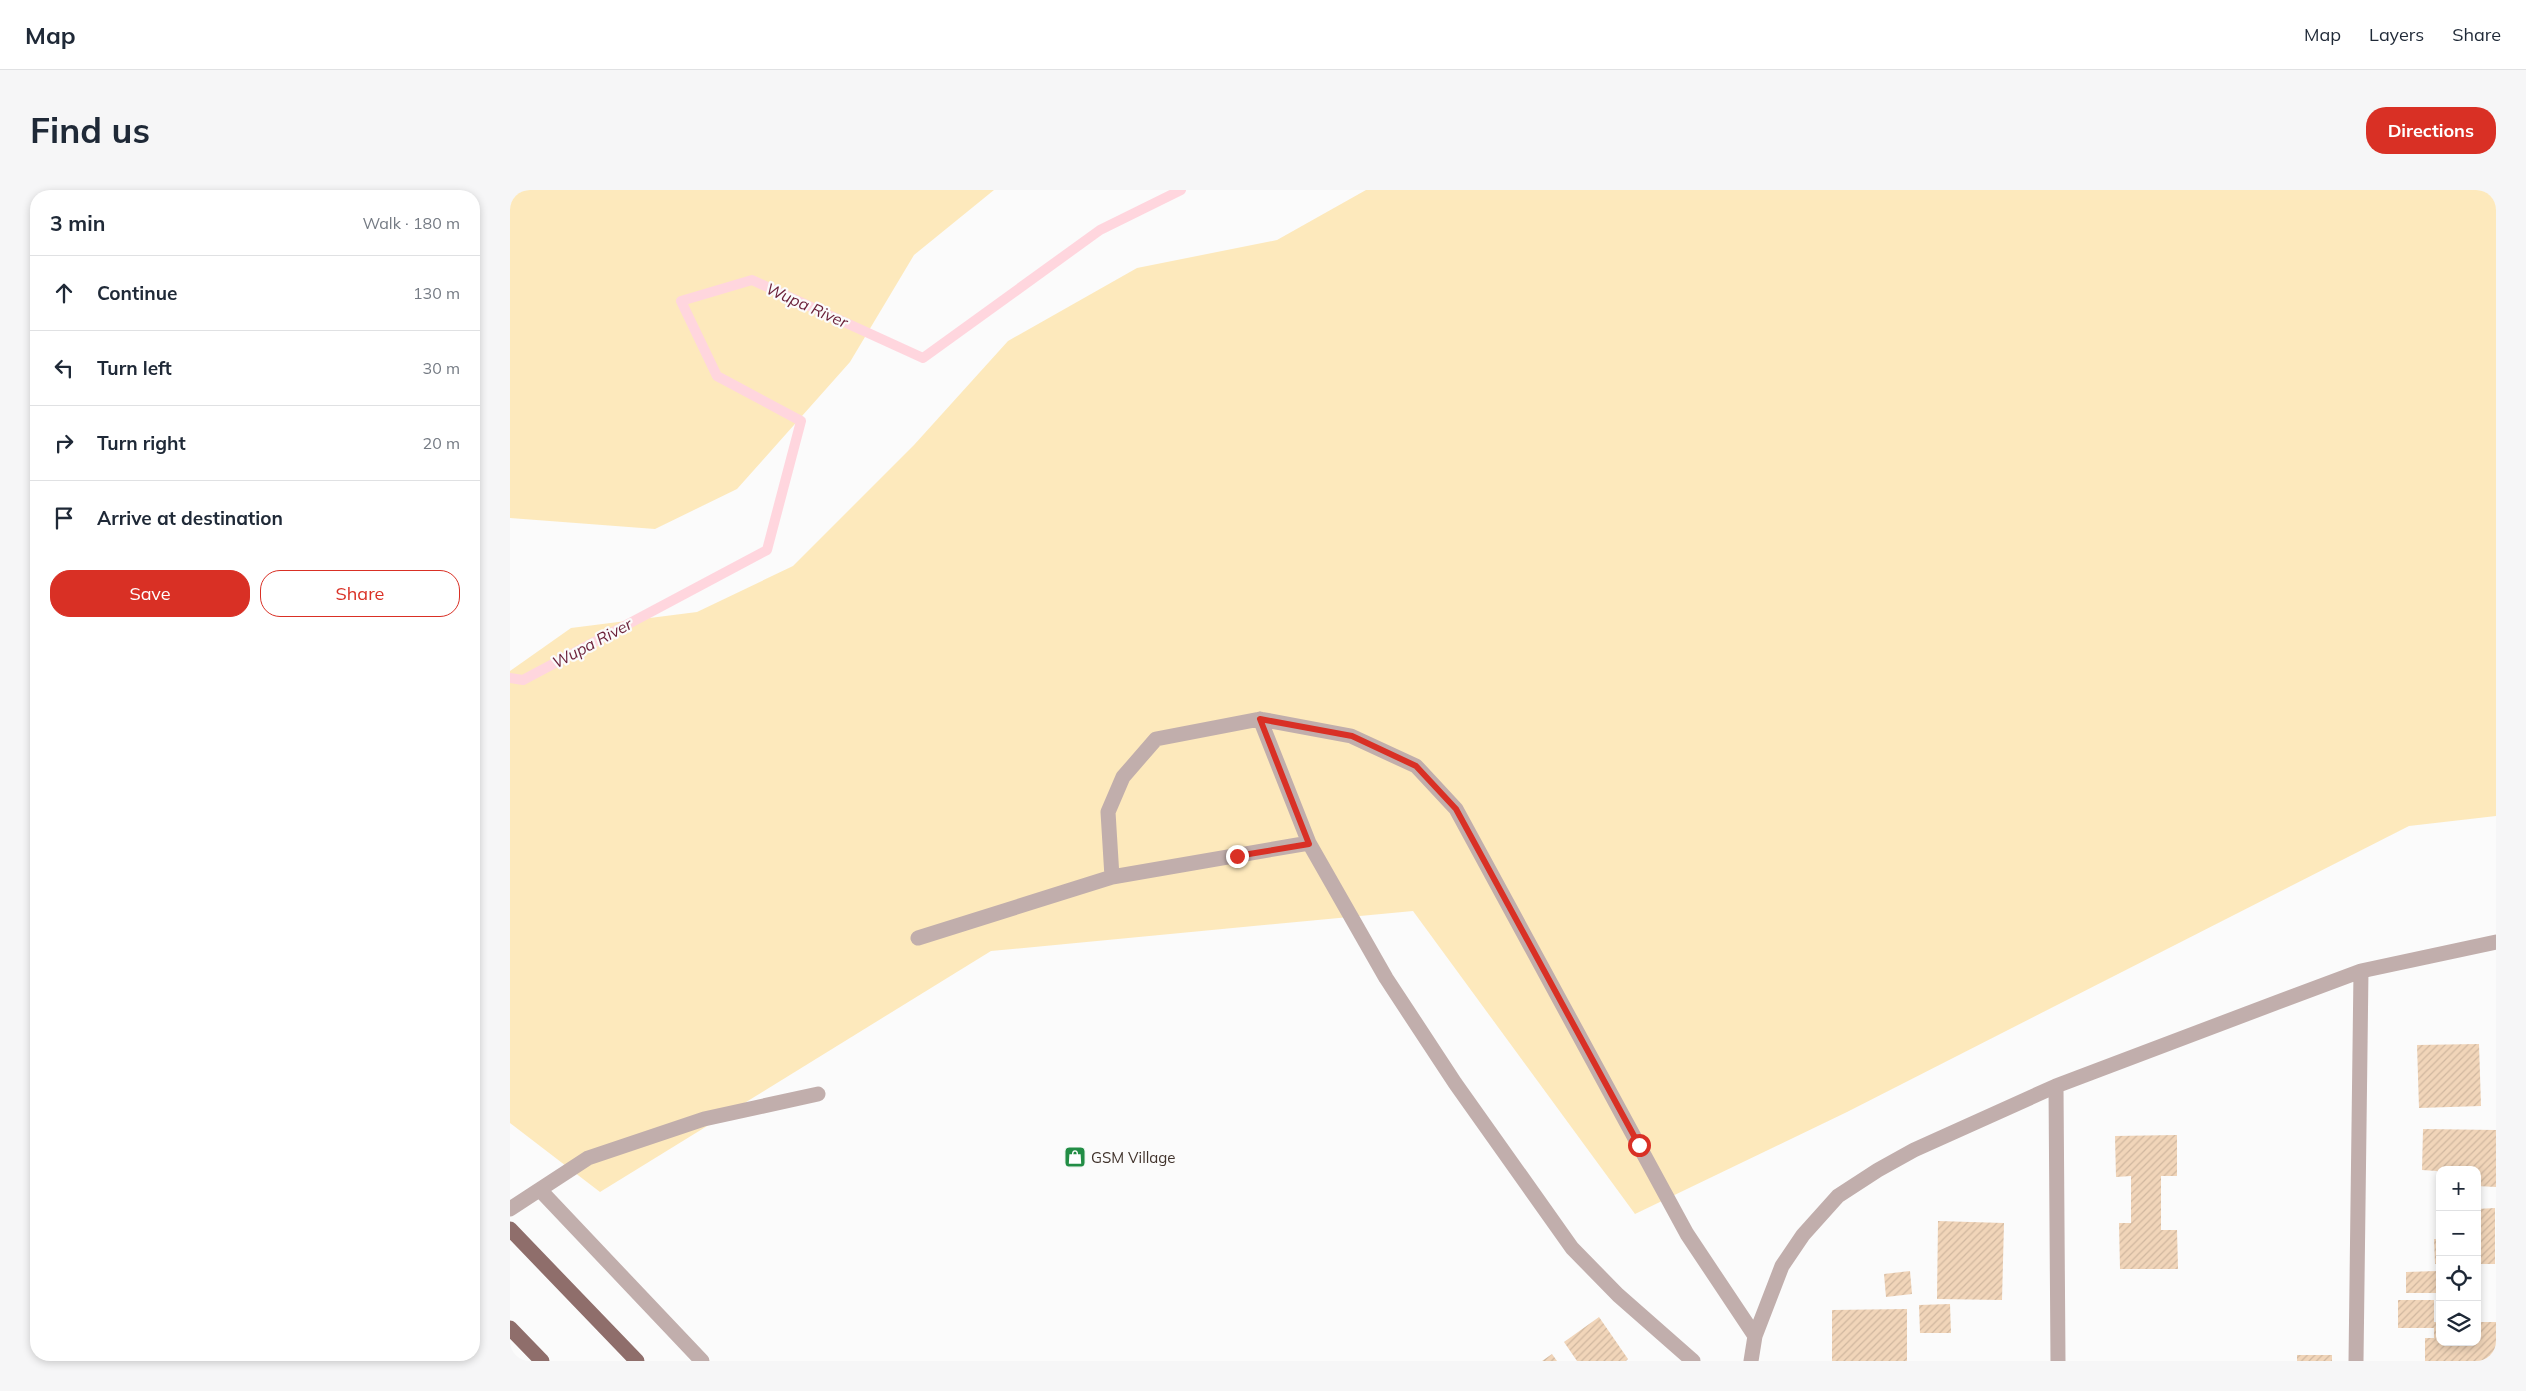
<!DOCTYPE html>
<html lang="en">
<head>
<meta charset="utf-8">
<style>
  body { margin:0; font-family:Mulish,sans-serif; background:#f6f6f7; color:#1f2937 }
  .controls { position:absolute; right:15px; bottom:15px; display:grid; overflow:hidden; border-radius:10px; box-shadow:0 2px 8px #0003 }
  .controls button { width:45px; height:45px; display:grid; place-items:center; padding:0; border:0; border-bottom:1px solid #e0e1e3; background:#fff; color:#1f2937; font:25px sans-serif }
  .stop { position:absolute; width:15px; height:15px; margin:-11px; border:4px solid #d93025; border-radius:50%; background:#fff }
  .stop.end { background:#d93025; border-color:#fff; box-shadow:0 1px 5px #0008 }
  .list { margin:0; padding:0; list-style:none }
  h2 { display:flex; justify-content:space-between; align-items:center; height:65px; margin:0; padding:0 20px; font-size:21px }
  h2 small { font-size:16px; font-weight:400; color:#747a83 }
  .list li { display:grid; grid-template-columns:32px 1fr auto; gap:15px; align-items:center; box-sizing:border-box; height:75px; padding:0 20px; border-top:1px solid #e0e1e3 }
  .list b { display:block; font-size:19px; white-space:nowrap }
  .list em { font-size:16px; font-style:normal; color:#747a83 }
  .actions { display:flex; gap:10px; padding:15px 20px }
  .actions a { flex:1; padding:11px 0; border:1px solid #d93025; border-radius:20px; text-align:center; font-size:18px; color:#d93025 }
  .actions .main { background:#d93025; color:#fff }
  .icon { flex:none; width:28px; height:28px; fill:none; stroke:currentColor; stroke-width:2; stroke-linecap:round; stroke-linejoin:round }
  .map { position:relative; flex:none; width:1986px; height:1171px; overflow:hidden; border-radius:20px }
  header { display:flex; align-items:center; gap:30px; box-sizing:border-box; height:70px; padding:0 25px; background:#fff; border-bottom:1px solid #e0e1e3 }
  header strong { font-size:24px }
  nav { display:flex; gap:28px; margin-inline-start:auto; font-size:18px }
  .intro { display:flex; align-items:center; justify-content:space-between; box-sizing:border-box; height:120px; padding:0 30px }
  h1 { margin:0; font-size:35px }
  .button { padding:12px 22px; border-radius:20px; background:#d93025; color:#fff; font-size:18px; font-weight:700 }
  main { display:flex; gap:30px; padding:0 30px }
  aside { flex:1; background:#fff; border-radius:20px; box-shadow:0 2px 8px #0003 }
  .map>svg:first-child { display:block }
</style>
</head>
<body>
<header>
<strong>Map</strong>
<nav><a>Map</a><a>Layers</a><a>Share</a></nav>
</header>
<div class="intro"><h1>Find us</h1><a class="button">Directions</a></div>
<main>
<aside>
<h2>3 min<small>Walk · 180 m</small></h2>
<ul class="list">
<li><svg class="icon" aria-label="ahead" viewBox="0 0 24 24"><path d="M12 20V5M6 11l6-6 6 6"/></svg><div><b>Continue</b></div><em>130 m</em></li>
<li><svg class="icon" aria-label="left" viewBox="0 0 24 24"><path d="M17 20v-9H6M10 6l-5 5 5 5"/></svg><div><b>Turn left</b></div><em>30 m</em></li>
<li><svg class="icon" aria-label="right" viewBox="0 0 24 24"><path d="M7 20v-9h11M14 6l5 5-5 5"/></svg><div><b>Turn right</b></div><em>20 m</em></li>
<li><svg class="icon" aria-label="arrive" viewBox="0 0 24 24"><path d="M6 21V4h12l-3 4 3 4H6"/></svg><div><b>Arrive at destination</b></div></li>
</ul>
<div class="actions"><a class="main">Save</a><a>Share</a></div>
</aside>
<div class="map">
<svg width="1986" height="1171" viewBox="0 0 1986 1171">
  <defs>
    <pattern id="building-hatch" width="6" height="6" patternUnits="userSpaceOnUse" patternTransform="scale(1.25)"><rect width="6" height="6" fill="#f1d5b9"/><path d="M-1 1l2-2M0 6l6-6M5 7l2-2" fill="none" stroke="#d0b79f"/></pattern>
  </defs>
  <rect width="100%" height="100%" fill="#fbfbfb"/>
  <path fill="#fde9bc" d="M0,0H484L404,65L340,172L227,299L145,339L0,328Z
    M856,0H1986V626L1899,636L1337,922L1125,1024L903,721L481,761L90,1002L0,933V481L61,438L187,422L283,376L404,255L498,151L627,78L767,50Z"/>
  <g fill="none" stroke-linecap="round" stroke-linejoin="round">
    <path stroke="#ffd6de" stroke-width="10" d="M0,488L13,490L257,360L291,231L207,186L171,111L242,90L413,168L590,40L671,0"/>
  </g>
  <path fill="url(#building-hatch)" d="M1969,854L1971,916L1909,918L1907,855Z
    M1913,939L1986,940V997L1967,996V980H1930V995H1927V981L1912,980Z
    M1667,945V986H1651V1040H1667L1668,1079H1610L1609,1033H1621V986L1606,987L1605,946Z
    M1985,1018V1074H1967V1019Z
    M1428,1031L1494,1033L1492,1110L1427,1109Z
    M1924,1049H1930V1074H1925Z
    M1400,1081L1402,1104L1376,1107L1374,1084Z
    M1927,1081V1103H1896V1082Z
    M1888,1110H1924V1132H1930V1152H1967V1132H1986V1171H1915V1148H1924V1138H1888Z
    M1440,1114L1441,1143H1410L1409,1115Z
    M1397,1119V1171H1322V1120Z
    M1089,1127L1118,1169L1116,1171H1067L1054,1152Z
    M1042,1164L1047,1171H1032Z
    M1787,1165H1822V1171H1787Z"/>
  <g fill="none" stroke-linecap="round" stroke-linejoin="round">
    <path stroke="#c1aeac" stroke-width="15" d="M750,529L799,653L876,788L945,893L1062,1058L1108,1105L1183,1171
      M602,687L598,622L613,587L646,549L750,529L841,546L906,576L946,619L1177,1044L1245,1146
      M408,748L602,687L799,653
      M1546,896L1548,1171
      M30,1000L192,1171
      M0,1019L78,968L194,929L308,904
      M1241,1171L1245,1146L1272,1076L1293,1045L1328,1006L1368,980L1404,960L1546,896L1768,812L1851,781L1986,752
      M1846,1171L1851,781"/>
    <path stroke="#8f6e6b" stroke-width="15" d="M0,1039L127,1171
      M0,1138L32,1171"/>
  </g>
  <g fill="none" stroke-linecap="round" stroke-linejoin="round">
    <path stroke="#d93025" stroke-width="6" d="M727,666L799,654L750,529L842,546L906,576L946,619L1129,955"/>
  </g>
  <defs>
    <g id="shop-square" transform="scale(1.125)"><rect x="-9" y="-9" width="18" height="18" rx="4" fill="#228d45" stroke="#fbfbfb"/><path d="M-5-2.5h2.3a2.7 3.5 0 0 1 5.4 0H5L5.5 6h-11ZM-1.5-2.5h3a1.5 2.3 0 0 0-3 0Z" fill="#fff"/></g>
  </defs>
  <g fill-rule="evenodd">
    <use href="#shop-square" x="565" y="967"/>
  </g>
  <g text-anchor="middle" dominant-baseline="central" stroke-width="4.5" stroke-linejoin="round" paint-order="stroke">
    <g font-size="15" fill="#41332c" stroke="#fbfbfb" text-anchor="start">
      <text x="581" y="967">GSM Village</text>
    </g>
    <g font-size="16" font-style="italic" fill="#6a1f38" stroke="#fbfbfb">
      <text transform="translate(297 115) rotate(24)">Wupa River</text>
      <text transform="translate(82 453) rotate(-28)">Wupa River</text>
    </g>
  </g>
</svg>
<div class="controls">
<button>+</button>
<button>−</button>
<button><svg class="icon" aria-label="locate" viewBox="0 0 24 24"><circle cx="12" cy="12" r="6"/><path d="M12 2v4M12 18v4M2 12h4M18 12h4"/></svg></button>
<button><svg class="icon" aria-label="layers" viewBox="0 0 24 24"><path d="M12 4l9 5-9 5-9-5zM3 14l9 5 9-5"/></svg></button>
</div>
<div class="stop" style="left:1129px;top:955px"></div>
<div class="stop end" style="left:727px;top:666px"></div>
</div>
</main>
</body>
</html>
